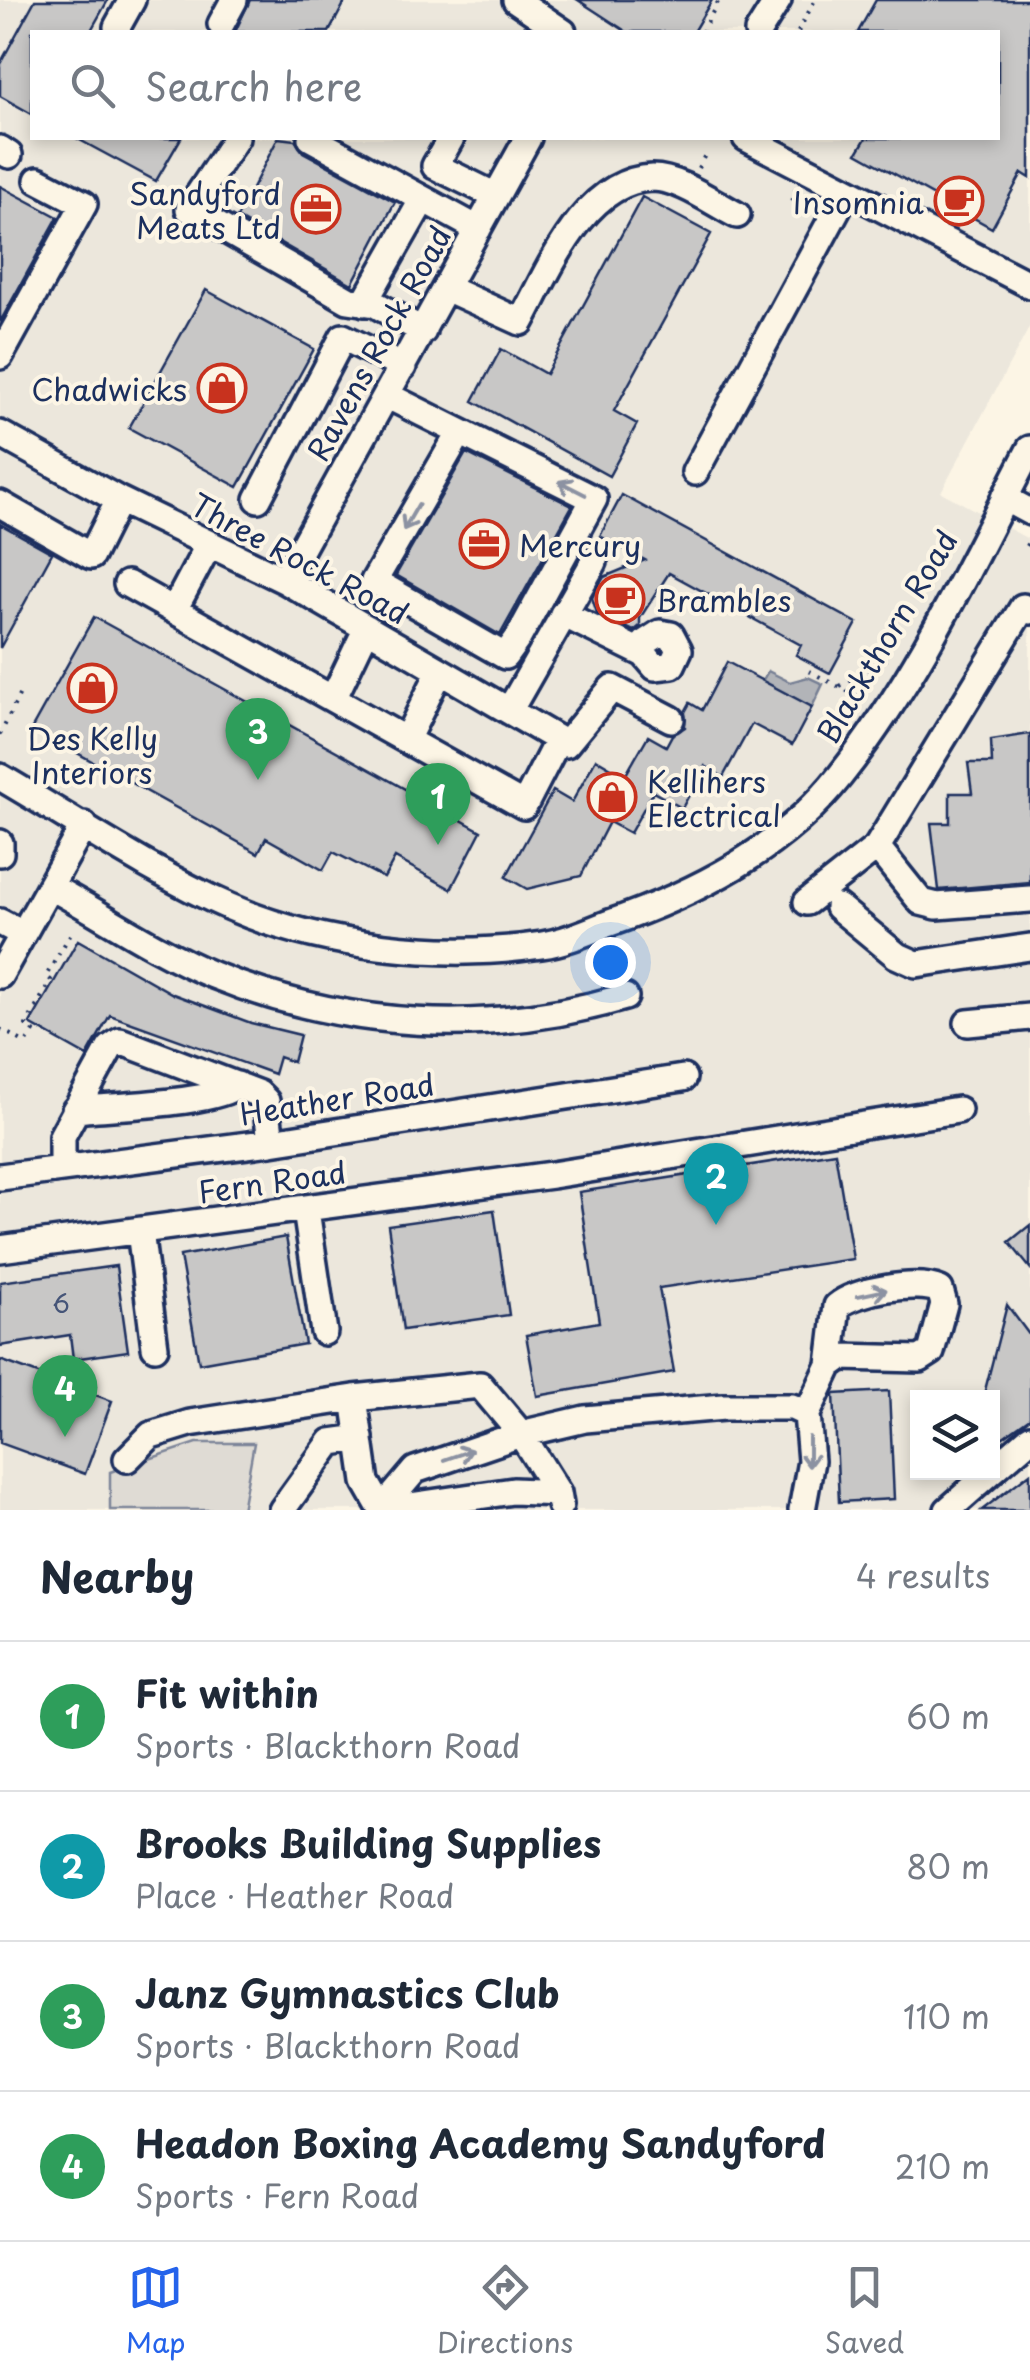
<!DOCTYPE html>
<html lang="en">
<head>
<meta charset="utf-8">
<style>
  body { margin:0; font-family:"Playpen Sans",sans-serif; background:#f2f2f3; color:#1f2937 }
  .controls { position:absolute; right:30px; bottom:30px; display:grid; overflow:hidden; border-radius:0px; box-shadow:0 5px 15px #0003 }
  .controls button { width:90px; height:90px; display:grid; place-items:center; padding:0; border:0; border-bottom:2px solid #e0e1e3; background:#fff; color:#1f2937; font:50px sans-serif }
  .you { position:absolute; left:610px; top:962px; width:35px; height:35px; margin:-25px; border:8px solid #fff; border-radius:50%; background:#1a73e8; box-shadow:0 0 0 15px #1a73e833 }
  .badge { display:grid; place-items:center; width:65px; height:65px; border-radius:50%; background:#2563eb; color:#fff; font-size:32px; font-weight:700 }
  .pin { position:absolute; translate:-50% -82px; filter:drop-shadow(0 2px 5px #0008) }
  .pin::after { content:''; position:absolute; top:52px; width:35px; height:30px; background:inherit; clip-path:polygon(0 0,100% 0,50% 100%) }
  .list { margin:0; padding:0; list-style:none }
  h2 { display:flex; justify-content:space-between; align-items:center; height:130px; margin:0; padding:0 40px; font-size:42px }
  h2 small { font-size:32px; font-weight:400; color:#747a83 }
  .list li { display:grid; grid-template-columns:65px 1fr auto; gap:30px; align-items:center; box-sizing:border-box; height:150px; padding:0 40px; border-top:2px solid #e0e1e3 }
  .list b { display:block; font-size:38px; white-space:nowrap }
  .list p { margin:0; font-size:32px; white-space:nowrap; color:#747a83 }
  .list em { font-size:32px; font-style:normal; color:#747a83 }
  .icon { flex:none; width:55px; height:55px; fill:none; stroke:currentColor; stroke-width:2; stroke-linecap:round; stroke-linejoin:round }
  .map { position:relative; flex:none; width:1030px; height:1510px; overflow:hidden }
  .search { position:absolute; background:#fff; box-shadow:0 5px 15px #0003; left:30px; right:30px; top:30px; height:110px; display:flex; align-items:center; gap:25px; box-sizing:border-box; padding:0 35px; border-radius:0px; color:#747a83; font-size:38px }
  .sheet { height:730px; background:#fff }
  nav { display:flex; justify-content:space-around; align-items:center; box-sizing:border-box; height:140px; border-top:2px solid #e0e1e3; background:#fff; font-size:28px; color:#747a83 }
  nav a { display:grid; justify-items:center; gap:5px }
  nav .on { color:#2563eb }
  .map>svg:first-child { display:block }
</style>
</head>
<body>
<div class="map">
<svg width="1030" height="1510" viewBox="0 0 1030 1510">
  <rect width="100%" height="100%" fill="#fcf5e5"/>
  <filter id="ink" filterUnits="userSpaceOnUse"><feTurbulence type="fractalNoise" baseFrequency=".01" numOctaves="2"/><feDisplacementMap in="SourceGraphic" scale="20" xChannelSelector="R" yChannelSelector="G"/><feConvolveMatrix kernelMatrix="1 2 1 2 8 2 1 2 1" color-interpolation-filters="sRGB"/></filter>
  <g filter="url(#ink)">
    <path fill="#ece7dc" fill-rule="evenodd" d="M0,0H1030V326L941,492L1030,540V1510H0ZM32,32H998V138H32ZM918,1398H992V1472H918Z"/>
    <path fill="#dfdbd4" stroke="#7d8599" stroke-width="2.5" d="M197,1443H254L242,1510H110V1472Z"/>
    <path fill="#b2b4b8" stroke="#767f94" stroke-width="2.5" d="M768,671L790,682L808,677L823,684L812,707L762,681Z"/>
    <path fill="#c8c7c6" stroke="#1b2f5e" stroke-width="2.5" d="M35,0H108L90,32H32V114L0,96V64Z
      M250,0H346L329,32H235Z
      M578,0H712L693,32H627Z
      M876,0H1030V178L1022,173L992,228L857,153L866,138H998V32H858Z
      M76,138H181L156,181Z
      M278,138L295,140L303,152L395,202L352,284L237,218Z
      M0,186L58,217L0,322Z
      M642,197L711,234L614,411L637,424L609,476L473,401L501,349L546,374Z
      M206,290L314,349L238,487L129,428Z
      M466,453L572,506L500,635L396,575Z
      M622,495L857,623L830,673L796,655L801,645L669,573L640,618V626L634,631L597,613L592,598L604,577L645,560L600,536Z
      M0,524L52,553L0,648Z
      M94,617L481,831L451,889L395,858L384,878L333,852L323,870L266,838L258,853L32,728Z
      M727,662L812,707L792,745L752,724L723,777L705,766L682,808L653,792L630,833L609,822L581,876L527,889L506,877L553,791L572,802L596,759L625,776L648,736L666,746L672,735L685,727V712L690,703L702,710Z
      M1030,734V882L939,890L931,823H950V793H972L968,763H992L991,740Z
      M78,940L173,994L251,1023L300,1035L293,1062L279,1057L274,1074L110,1015L87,1056L30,1024Z
      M835,1152L853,1259L659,1288L674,1372L537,1396L526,1335L599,1322L579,1192Z
      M494,1210L509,1315L403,1330L388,1225Z
      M1030,1225V1268L1009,1242Z
      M286,1237L305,1344L199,1363L180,1256Z
      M116,1266L128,1351L73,1359L70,1335L0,1346V1282Z
      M1007,1305L1030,1336V1418L992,1445V1398H983Z
      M0,1360L112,1401L85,1474L0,1443Z
      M889,1391L894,1499L839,1502L834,1394Z
      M1030,1473V1510H982Z"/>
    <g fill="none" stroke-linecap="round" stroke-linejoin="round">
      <g stroke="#1b2f5e" stroke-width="32">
        <path id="minor" d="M516,0L563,32
          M221,24L234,0
          M117,27L132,0
          M758,32L778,0
          M236,138L189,209L348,300L375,304L423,331
          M311,138L478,229
          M451,138L435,166L496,196
          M746,138L1030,285
          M0,149L9,155
          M446,288L521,322C548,272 584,180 652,178C680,178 713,203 737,215
          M364,303L423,199
          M0,356L84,204L38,180
          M388,396L594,499L518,638L505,656L374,581L460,432
          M0,434L119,500L284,580L566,744L612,688L671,719
          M695,472L847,191
          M1004,498L1030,512
          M258,499L343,337L403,367
          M0,504L91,556L119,500
          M284,580L528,138
          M127,584L524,806L558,740
          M174,610L209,544
          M563,614L644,654L655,667L672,665L679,650L671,635L660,633L646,642L644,654
          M333,699L367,628
          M509,711L594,562
          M406,740L440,671
          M0,777C76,821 150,872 230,907C321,947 444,960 542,945C564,942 587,932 607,924C694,894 782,850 840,776C918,678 972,560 1030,449
          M0,843V853
          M877,847L921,902L937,906L1030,899
          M51,887C105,916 157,952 213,975C346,1029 488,1037 625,997
          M807,902L877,847L1023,607L1030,611
          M838,907L896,955L916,964L1030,947
          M0,922L23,934
          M0,975L84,825
          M968,1023L1030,1017
          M75,1110C108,1106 215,1104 237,1085
          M62,1169V1136L110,1048L120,1041L259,1094L266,1101L271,1142
          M0,1177L271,1142L683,1078
          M306,1210L324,1332
          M140,1231L155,1347
          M0,1249L552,1175L958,1110
          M807,1414L830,1365L837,1306C856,1290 917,1280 940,1290L944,1304L931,1352L920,1359L841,1357L830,1365
          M127,1459L151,1435L190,1423L354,1398
          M992,1471L1030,1438
          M282,1510L331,1442L360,1438
          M381,1510L415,1470L521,1434L585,1419L724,1407H792L807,1414L811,1461L802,1510
          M382,1510L366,1482L354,1398L480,1385L521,1434L558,1493
          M382,1510L513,1491L558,1493L560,1505
          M948,1510L991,1472"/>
      </g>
      <path stroke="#1b2f5e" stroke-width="4" stroke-dasharray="2.5 8" stroke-linecap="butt" d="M702,32L719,0
        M798,32L815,0
        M698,168L705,155
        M791,201L796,189
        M1026,546L1030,539
        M809,671L864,700
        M840,686L887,659
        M0,735L21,691
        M620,951L626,965L624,974
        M0,1029L26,1043L34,1031L26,1025L51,980L46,976L74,928"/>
      <use href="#minor" stroke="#fcf5e5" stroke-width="25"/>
    </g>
    <defs><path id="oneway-shaft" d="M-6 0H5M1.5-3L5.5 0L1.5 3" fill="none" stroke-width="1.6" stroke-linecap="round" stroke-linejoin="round" transform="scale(2.5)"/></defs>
    <g stroke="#8c92a2">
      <use href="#oneway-shaft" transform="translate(572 488) rotate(-153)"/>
      <use href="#oneway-shaft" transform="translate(411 517) rotate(120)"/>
      <use href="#oneway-shaft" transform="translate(872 1293) rotate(-12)"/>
      <use href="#oneway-shaft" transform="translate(809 1452) rotate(90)"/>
      <use href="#oneway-shaft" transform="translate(458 1455) rotate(-19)"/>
    </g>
  </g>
  <defs>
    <g id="cafe-ring" transform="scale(2.5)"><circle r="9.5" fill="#fcf5e5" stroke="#c8321e" stroke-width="1.5"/><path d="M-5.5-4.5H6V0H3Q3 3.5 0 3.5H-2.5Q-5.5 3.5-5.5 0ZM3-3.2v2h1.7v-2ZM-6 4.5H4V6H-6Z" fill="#c8321e"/></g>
    <g id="office-ring" transform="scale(2.5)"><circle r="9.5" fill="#fcf5e5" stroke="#c8321e" stroke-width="1.5"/><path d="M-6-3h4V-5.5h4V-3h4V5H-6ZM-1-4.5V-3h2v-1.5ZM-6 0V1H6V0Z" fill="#c8321e"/></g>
    <g id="shop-ring" transform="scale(2.5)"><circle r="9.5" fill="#fcf5e5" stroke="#c8321e" stroke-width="1.5"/><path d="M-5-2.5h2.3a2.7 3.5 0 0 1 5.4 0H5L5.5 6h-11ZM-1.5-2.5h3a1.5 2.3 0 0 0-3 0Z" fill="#c8321e"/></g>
  </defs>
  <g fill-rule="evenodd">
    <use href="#cafe-ring" x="959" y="201"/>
    <use href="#office-ring" x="316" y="209"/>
    <use href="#shop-ring" x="222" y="388"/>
    <use href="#office-ring" x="484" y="544"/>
    <use href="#cafe-ring" x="620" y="599"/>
    <use href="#shop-ring" x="92" y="688"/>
    <use href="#shop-ring" x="612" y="797"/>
  </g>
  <g text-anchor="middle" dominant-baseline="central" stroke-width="8" stroke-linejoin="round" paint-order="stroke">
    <g font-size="25" fill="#465578">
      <text x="61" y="1303">6</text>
    </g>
    <g font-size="30" fill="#1b2f5e" stroke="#fcf5e5" text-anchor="end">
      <text x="281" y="192">Sandyford<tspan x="281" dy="34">Meats Ltd</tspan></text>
      <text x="924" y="201">Insomnia</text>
      <text x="187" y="388">Chadwicks</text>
      <text x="519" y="544" text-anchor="start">Mercury</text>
      <text x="655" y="599" text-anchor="start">Brambles</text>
      <text x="92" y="737" text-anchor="middle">Des Kelly<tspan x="92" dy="34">Interiors</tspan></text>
      <text x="647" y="780" text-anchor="start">Kellihers<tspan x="647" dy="34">Electrical</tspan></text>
    </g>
    <g font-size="30" fill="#1b2f5e" stroke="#fcf5e5">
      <text transform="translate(378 343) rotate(-61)">Ravens Rock Road</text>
      <text transform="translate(300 558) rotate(28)">Three Rock Road</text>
      <text transform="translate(886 636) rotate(-59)">Blackthorn Road</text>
      <text transform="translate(337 1098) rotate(-9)">Heather Road</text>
      <text transform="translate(272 1181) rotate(-8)">Fern Road</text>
    </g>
  </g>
</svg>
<div class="controls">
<button><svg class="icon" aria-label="layers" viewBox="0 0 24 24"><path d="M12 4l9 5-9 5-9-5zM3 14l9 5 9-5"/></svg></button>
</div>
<div class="you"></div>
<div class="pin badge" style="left:438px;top:845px;background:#2e9e5b">1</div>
<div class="pin badge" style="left:716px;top:1225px;background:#0f9aa8">2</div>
<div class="pin badge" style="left:258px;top:780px;background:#2e9e5b">3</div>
<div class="pin badge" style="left:65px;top:1437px;background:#2e9e5b">4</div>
<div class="search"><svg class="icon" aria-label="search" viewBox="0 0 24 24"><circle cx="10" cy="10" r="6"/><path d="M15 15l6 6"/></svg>Search here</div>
</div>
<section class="sheet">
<h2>Nearby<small>4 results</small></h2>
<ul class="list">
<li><span class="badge" style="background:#2e9e5b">1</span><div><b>Fit within</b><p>Sports · Blackthorn Road</p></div><em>60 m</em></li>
<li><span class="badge" style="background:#0f9aa8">2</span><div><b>Brooks Building Supplies</b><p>Place · Heather Road</p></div><em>80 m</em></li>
<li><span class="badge" style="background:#2e9e5b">3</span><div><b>Janz Gymnastics Club</b><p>Sports · Blackthorn Road</p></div><em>110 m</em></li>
<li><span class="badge" style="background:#2e9e5b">4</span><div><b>Headon Boxing Academy Sandyford</b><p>Sports · Fern Road</p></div><em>210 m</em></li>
</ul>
</section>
<nav>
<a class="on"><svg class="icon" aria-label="map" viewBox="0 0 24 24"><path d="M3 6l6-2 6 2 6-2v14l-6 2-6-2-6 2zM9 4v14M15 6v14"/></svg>Map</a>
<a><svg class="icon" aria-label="directions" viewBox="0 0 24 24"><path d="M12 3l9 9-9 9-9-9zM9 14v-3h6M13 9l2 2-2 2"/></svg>Directions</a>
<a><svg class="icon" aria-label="saved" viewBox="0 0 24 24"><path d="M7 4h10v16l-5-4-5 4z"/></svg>Saved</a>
</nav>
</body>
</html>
